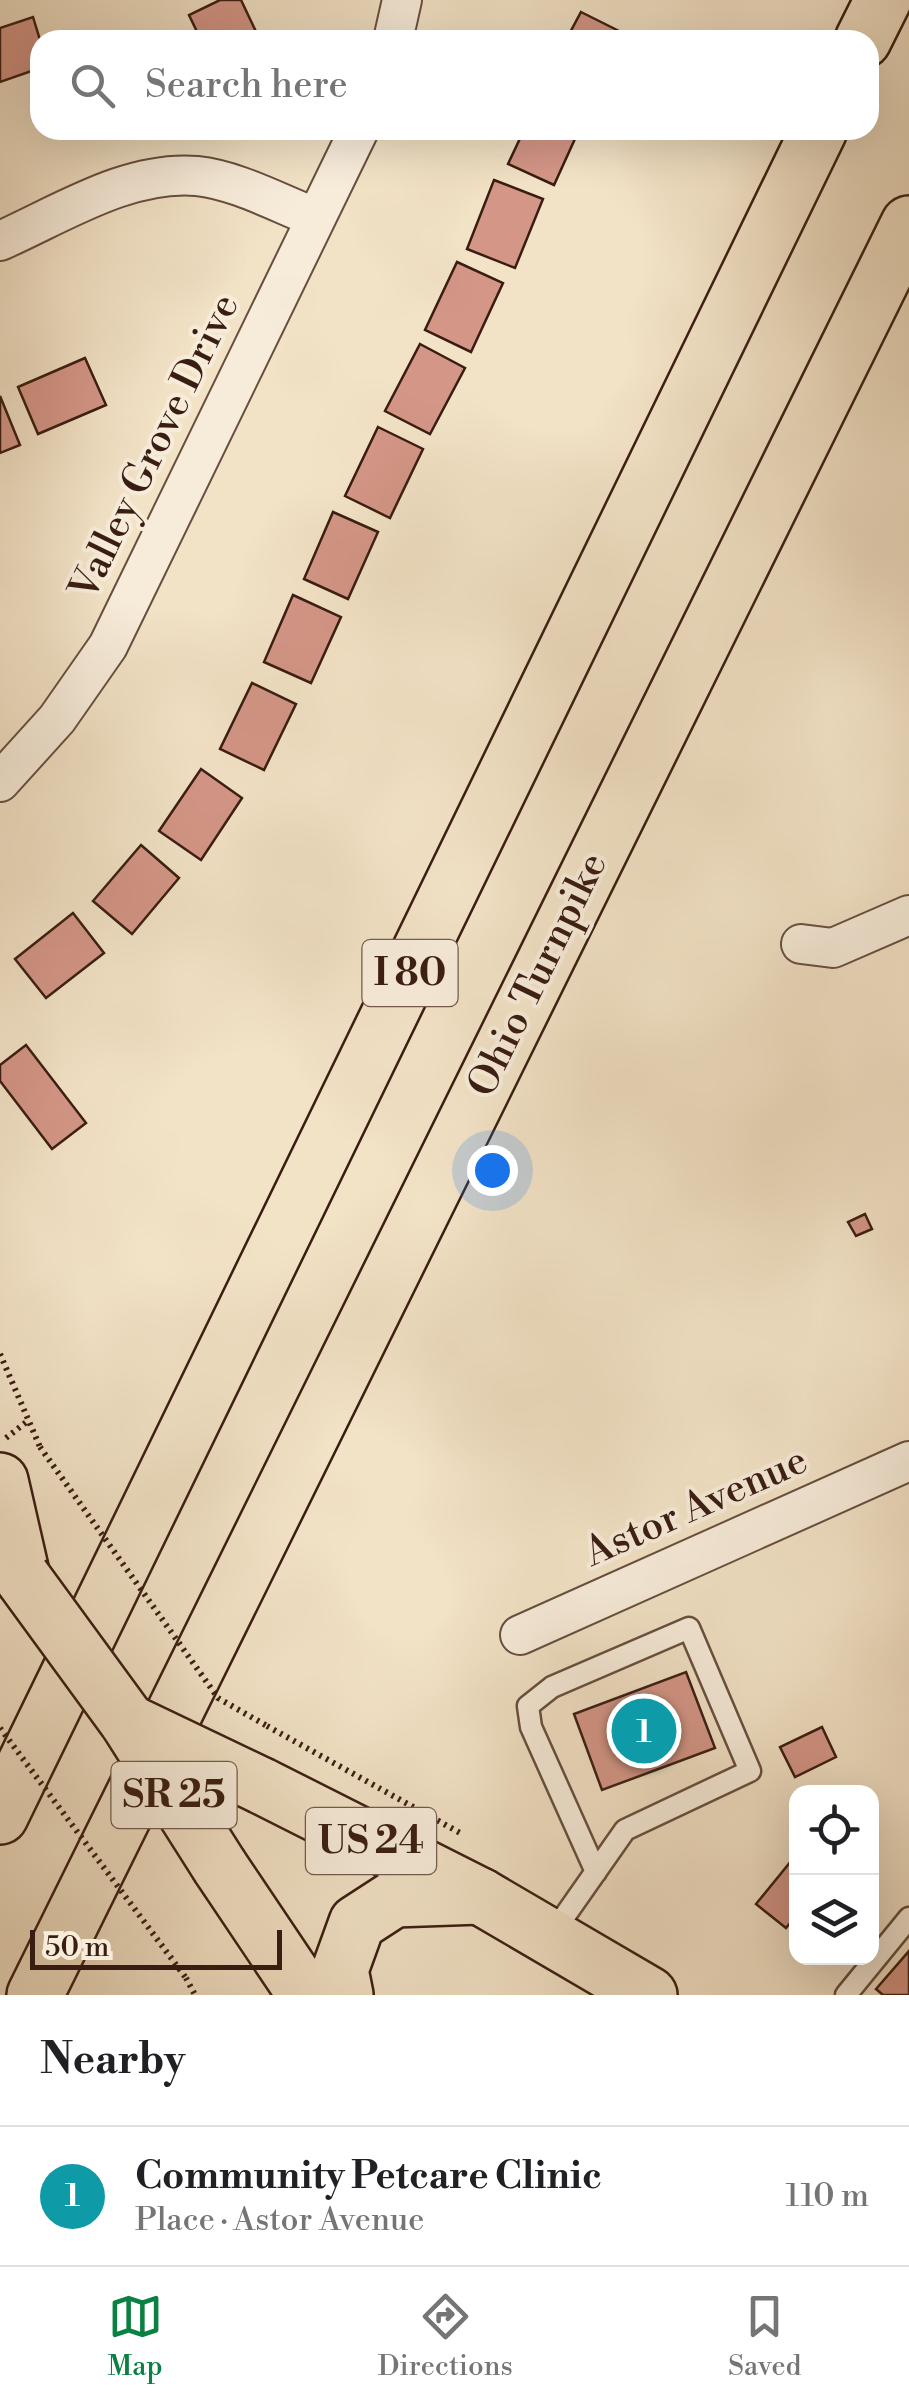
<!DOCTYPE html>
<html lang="en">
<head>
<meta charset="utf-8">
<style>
  body { margin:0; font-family:"Libre Bodoni",serif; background:#f2f2f2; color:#202124 }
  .controls { position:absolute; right:30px; bottom:30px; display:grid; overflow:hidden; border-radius:20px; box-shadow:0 10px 40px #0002 }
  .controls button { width:90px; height:90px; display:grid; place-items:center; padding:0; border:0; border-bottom:2px solid #e0e0e0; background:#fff; color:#202124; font:50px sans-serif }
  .scale { position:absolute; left:30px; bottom:25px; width:252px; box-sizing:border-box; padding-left:10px; border:5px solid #3a1d12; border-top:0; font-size:28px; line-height:35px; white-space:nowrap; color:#3a1d12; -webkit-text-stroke:8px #f7ecda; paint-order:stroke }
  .you { position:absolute; left:492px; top:1170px; width:35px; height:35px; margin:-25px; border:8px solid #fff; border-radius:50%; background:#1a73e8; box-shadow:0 0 0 15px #1a73e833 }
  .badge { display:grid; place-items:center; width:65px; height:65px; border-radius:50%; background:#0b8043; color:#fff; font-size:32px; font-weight:700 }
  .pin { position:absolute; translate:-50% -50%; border:5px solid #fff; box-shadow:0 2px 10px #0006 }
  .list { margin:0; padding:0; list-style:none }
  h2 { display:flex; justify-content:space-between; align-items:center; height:130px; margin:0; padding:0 40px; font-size:42px }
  h2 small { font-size:32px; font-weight:400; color:#757577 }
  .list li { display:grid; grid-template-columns:65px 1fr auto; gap:30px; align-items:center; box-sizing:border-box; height:140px; padding:0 40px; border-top:2px solid #e0e0e0 }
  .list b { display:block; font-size:38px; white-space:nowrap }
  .list p { margin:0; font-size:32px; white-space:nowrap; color:#757577 }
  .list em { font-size:32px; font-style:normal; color:#757577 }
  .icon { flex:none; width:55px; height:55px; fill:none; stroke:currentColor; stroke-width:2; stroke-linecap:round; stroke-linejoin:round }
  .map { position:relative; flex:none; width:909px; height:1995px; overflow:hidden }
  .search { position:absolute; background:#fff; box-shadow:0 10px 40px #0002; left:30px; right:30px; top:30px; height:110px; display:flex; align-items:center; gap:25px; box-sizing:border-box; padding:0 35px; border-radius:30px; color:#757577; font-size:38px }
  .sheet { height:270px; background:#fff }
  nav { display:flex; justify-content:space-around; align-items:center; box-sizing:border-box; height:140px; border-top:2px solid #e0e0e0; background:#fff; font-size:28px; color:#757577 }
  nav a { display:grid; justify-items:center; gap:5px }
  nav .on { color:#0b8043 }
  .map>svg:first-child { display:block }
</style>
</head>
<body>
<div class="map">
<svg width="909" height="1995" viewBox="0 0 909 1995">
  <rect width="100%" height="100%" fill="#f2e2c6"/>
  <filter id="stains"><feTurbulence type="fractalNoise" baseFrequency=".002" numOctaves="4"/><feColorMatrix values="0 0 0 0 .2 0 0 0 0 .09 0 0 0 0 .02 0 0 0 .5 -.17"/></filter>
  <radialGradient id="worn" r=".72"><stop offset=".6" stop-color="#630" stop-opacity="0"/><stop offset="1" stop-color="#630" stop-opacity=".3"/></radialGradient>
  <path fill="#d49687" stroke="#3a1d12" stroke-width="2.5" d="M220,0H241L260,40H201L189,15Z
    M581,12L625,34L622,40H566Z
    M33,17L40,40V68L0,82V28Z
    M524,130H579L554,185L508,164Z
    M494,180L543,199L515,268L467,249Z
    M457,262L503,283L471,352L425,330Z
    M420,344L465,368L430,434L385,411Z
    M85,358L106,405L38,434L18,387Z
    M0,396L20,445L0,453Z
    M378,427L423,449L390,518L345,496Z
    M333,512L378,532L348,599L304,579Z
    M293,595L341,617L311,683L264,662Z
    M252,683L296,704L264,770L220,749Z
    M201,769L242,798L201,860L159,831Z
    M141,845L179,878L132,934L93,901Z
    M73,913L104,953L46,998L15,959Z
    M26,1045L86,1123L52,1149L0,1081V1065Z
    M865,1214L872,1229L856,1236L848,1222Z
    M686,1672L715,1748L602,1790L574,1714Z
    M822,1727L836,1757L795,1777L780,1747Z
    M796,1855V1916L786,1928L756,1904Z
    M909,1951V1995H883L876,1989Z"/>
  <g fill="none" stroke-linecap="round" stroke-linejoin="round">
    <g stroke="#684e3f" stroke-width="25">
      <path id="service" d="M550,1937L625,1830L750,1771L689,1628L552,1687L528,1706L531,1727L596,1872
        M846,1995L909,1918"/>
    </g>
    <g stroke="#684e3f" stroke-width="42">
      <path id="minor" d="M393,40L402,0
        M0,241C61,214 128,170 197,176C236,180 278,203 314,217
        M0,782L57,719L108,646L359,130
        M801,944L833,948L909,915
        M520,1635L909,1461"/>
    </g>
    <g stroke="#3a1d12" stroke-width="60">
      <path id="primary" d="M262,1786L480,1896L649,1995"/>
    </g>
    <g stroke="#3a1d12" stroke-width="60">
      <path id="trunk" d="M0,1481L22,1577
        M220,1867L306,1995
        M345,1995L340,1970L357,1923L394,1899L480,1896"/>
    </g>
    <g stroke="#3a1d12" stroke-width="60">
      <path id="motorway" d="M863,40L883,0
        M0,1816L819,130
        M35,1995L909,224"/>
    </g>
    <path stroke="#3a1d12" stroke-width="6" stroke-dasharray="2.5 5" stroke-linecap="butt" d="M0,1354L40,1447
      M6,1438L29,1420
      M267,1726L462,1834
      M186,1978L195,1995"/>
    <use href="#service" stroke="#f7ecda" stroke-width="20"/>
    <use href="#minor" stroke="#f7ecda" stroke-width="38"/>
    <use href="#primary" stroke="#f2e2c6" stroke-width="55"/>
    <use href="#trunk" stroke="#f2e2c6" stroke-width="55"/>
    <use href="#motorway" stroke="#f2e2c6" stroke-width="55"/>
    <g stroke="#3a1d12" stroke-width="60" stroke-linecap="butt">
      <path id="primary-bridge" d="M128,1722L262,1786"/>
    </g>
    <g stroke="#3a1d12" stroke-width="60" stroke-linecap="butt">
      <path id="trunk-bridge" d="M22,1577L128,1722L220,1867"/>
    </g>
    <path stroke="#3a1d12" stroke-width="6" stroke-dasharray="2.5 5" stroke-linecap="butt" d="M40,1447L218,1698L267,1726
      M0,1728L186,1978"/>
    <use href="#primary-bridge" stroke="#f2e2c6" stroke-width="55"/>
    <use href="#trunk-bridge" stroke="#f2e2c6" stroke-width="55"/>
  </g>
  <g text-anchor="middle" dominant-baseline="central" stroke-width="8" stroke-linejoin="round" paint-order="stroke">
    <g fill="#f7ecda" stroke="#735b4e" stroke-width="2.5">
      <rect x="362.5" y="940" width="95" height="66" rx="8"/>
      <rect x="111.5" y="1762" width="125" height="66" rx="8"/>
      <rect x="306" y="1808" width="130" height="66" rx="8"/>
    </g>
    <g font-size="38" font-weight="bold" fill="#3a1d12">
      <text x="410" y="973">I 80</text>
      <text x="174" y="1795">SR 25</text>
      <text x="371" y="1841">US 24</text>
    </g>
    <g font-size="40" fill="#3a1d12" stroke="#f7ecda">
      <text transform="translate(155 447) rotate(-64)">Valley Grove Drive</text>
      <text transform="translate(538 975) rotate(-64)">Ohio Turnpike</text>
      <text transform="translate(696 1507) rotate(-24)">Astor Avenue</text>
    </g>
  </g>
  <rect width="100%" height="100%" filter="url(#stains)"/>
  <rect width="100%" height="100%" fill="url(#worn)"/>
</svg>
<div class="controls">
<button><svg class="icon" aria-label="locate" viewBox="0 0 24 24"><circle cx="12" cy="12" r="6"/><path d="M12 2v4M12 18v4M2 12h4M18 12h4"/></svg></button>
<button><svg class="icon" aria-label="layers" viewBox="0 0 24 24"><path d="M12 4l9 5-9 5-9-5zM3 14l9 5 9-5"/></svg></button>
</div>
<div class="scale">50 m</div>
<div class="you"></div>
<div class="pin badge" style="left:644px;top:1731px;background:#0f9aa8">1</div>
<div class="search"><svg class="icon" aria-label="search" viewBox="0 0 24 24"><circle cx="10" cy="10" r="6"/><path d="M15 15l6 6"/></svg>Search here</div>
</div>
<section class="sheet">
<h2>Nearby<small></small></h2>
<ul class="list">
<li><span class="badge" style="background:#0f9aa8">1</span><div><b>Community Petcare Clinic</b><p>Place · Astor Avenue</p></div><em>110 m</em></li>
</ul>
</section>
<nav>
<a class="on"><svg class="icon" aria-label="map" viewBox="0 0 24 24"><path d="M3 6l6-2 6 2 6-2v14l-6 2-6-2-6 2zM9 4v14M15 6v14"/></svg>Map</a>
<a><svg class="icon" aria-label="directions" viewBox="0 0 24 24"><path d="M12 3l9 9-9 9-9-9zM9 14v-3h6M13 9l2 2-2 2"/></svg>Directions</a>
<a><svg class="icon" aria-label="saved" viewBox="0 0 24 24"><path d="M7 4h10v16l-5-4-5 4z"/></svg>Saved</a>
</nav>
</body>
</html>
